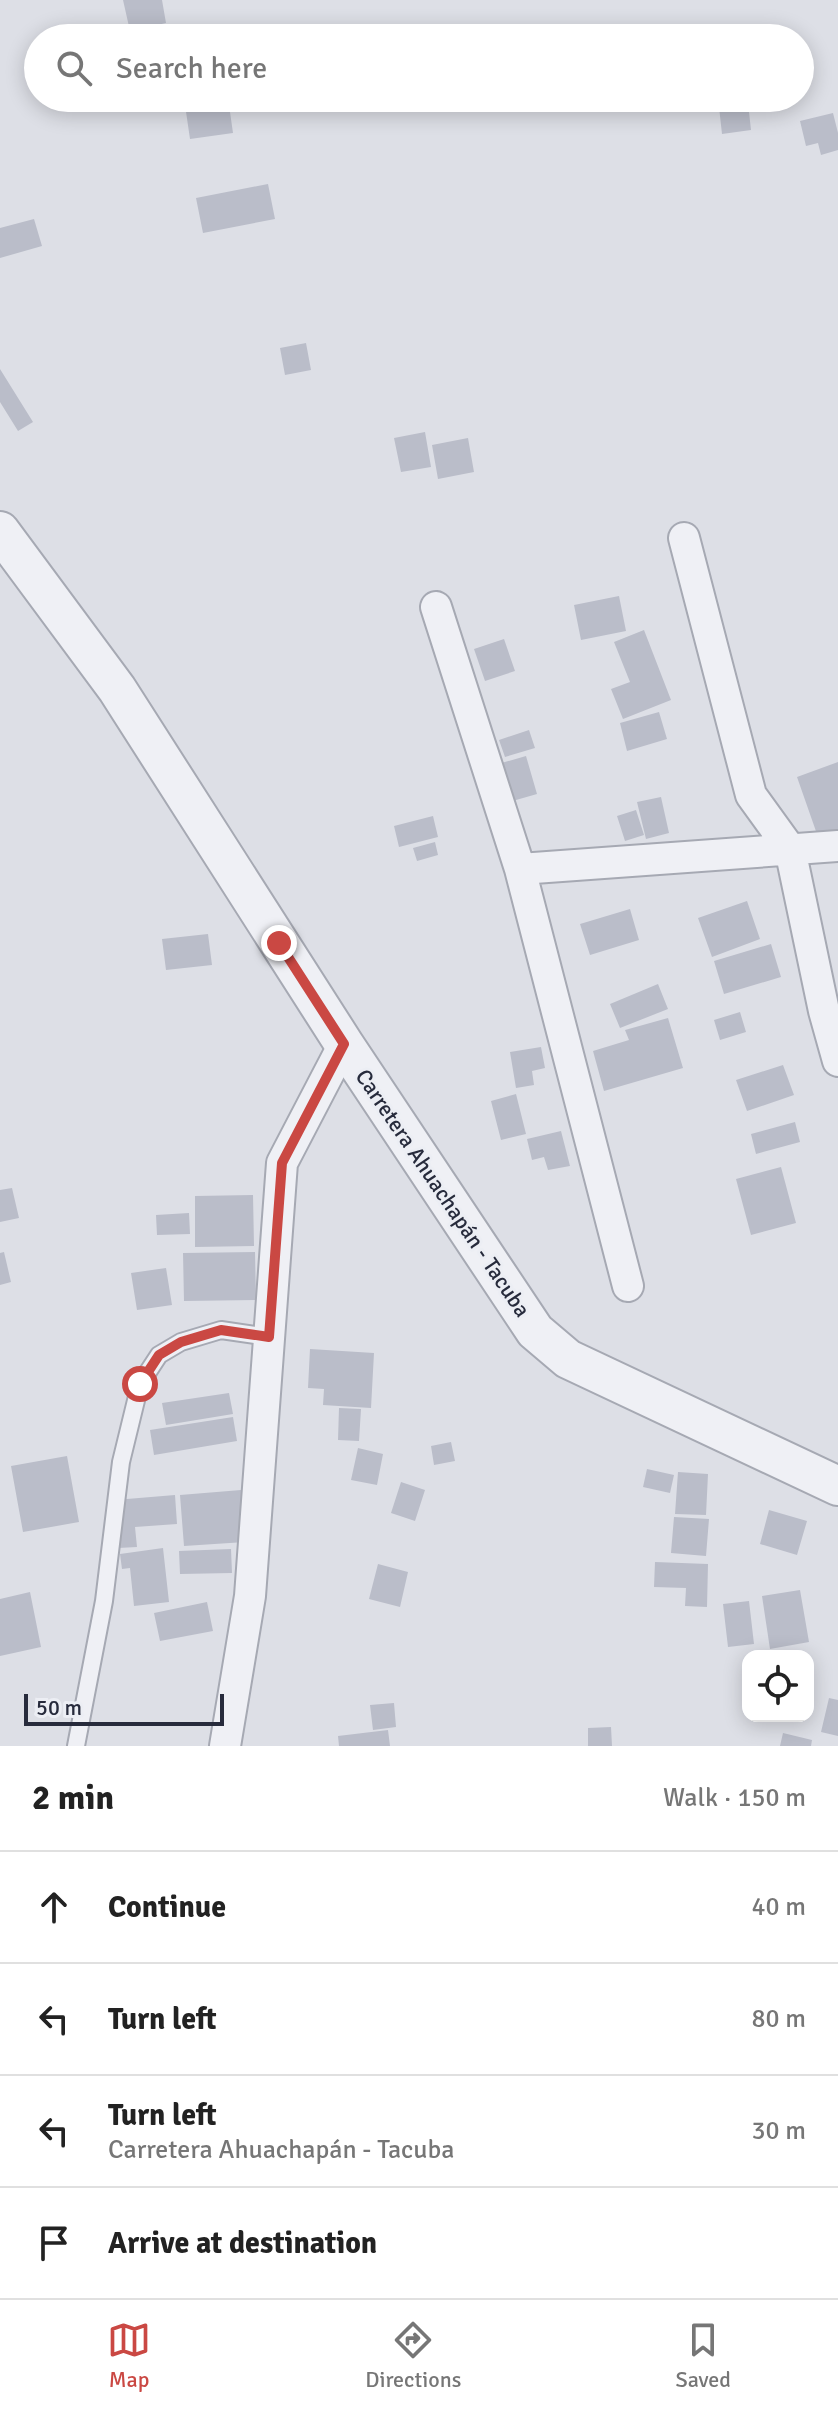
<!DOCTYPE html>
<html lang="en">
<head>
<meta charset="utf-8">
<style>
  body { margin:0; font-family:Signika,sans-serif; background:#f2f2f2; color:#222 }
  .controls { position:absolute; right:24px; bottom:24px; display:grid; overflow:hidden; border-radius:16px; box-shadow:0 4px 20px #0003 }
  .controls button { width:72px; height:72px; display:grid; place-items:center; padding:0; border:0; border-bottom:2px solid #e0e0e0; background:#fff; color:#222; font:40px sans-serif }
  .scale { position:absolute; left:24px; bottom:20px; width:200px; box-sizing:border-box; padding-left:8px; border:4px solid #272b3c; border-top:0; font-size:22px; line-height:28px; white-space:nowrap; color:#272b3c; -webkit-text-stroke:6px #eceef4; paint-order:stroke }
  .stop { position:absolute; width:24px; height:24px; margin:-18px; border:6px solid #ca4843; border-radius:50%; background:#fff }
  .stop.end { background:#ca4843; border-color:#fff; box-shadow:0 2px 8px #0008 }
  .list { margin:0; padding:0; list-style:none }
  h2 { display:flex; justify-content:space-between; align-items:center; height:104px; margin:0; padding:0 32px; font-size:34px }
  h2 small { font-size:26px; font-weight:400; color:#767676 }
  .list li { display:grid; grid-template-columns:52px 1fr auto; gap:24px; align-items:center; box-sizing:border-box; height:112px; padding:0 32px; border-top:2px solid #e0e0e0 }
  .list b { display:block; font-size:30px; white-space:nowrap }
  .list p { margin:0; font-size:26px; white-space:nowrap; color:#767676 }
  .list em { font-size:26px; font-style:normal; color:#767676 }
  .icon { flex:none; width:44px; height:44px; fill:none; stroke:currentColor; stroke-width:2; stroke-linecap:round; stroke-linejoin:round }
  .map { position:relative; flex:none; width:838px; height:1746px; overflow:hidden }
  .search { position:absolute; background:#fff; box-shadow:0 4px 20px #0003; left:24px; right:24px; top:24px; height:88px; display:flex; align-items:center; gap:20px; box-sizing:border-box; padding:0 28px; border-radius:44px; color:#767676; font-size:30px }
  .sheet { height:552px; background:#fff }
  nav { display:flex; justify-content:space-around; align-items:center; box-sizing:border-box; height:112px; border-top:2px solid #e0e0e0; background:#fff; font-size:22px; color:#767676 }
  nav a { display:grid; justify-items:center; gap:4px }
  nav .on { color:#ca4843 }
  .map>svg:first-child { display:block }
</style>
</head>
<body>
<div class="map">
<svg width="838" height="1746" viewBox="0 0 838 1746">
  <rect width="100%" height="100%" fill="#dddfe6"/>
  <path fill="#babdc9" d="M123,0H162L166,23L130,31Z
    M184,98H228L233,133L190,139Z
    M748,103L751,130L722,134L719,107Z
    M833,113L838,133V150L821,155L818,143L806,146L800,121Z
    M268,184L275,219L203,233L196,198Z
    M34,219L42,246L0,258V228Z
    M306,343L311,370L285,375L280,348Z
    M0,369L33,422L18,431L0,402Z
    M425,432L431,467L401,472L394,438Z
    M468,438L474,472L438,479L432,445Z
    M619,596L626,631L581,640L574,605Z
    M644,630L671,700L623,719L611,689L630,682L614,642Z
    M504,639L515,671L485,681L474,649Z
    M659,712L667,739L627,751L620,723Z
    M529,730L535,748L505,757L499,740Z
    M526,756L537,794L509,802L498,764Z
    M838,762V830L818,837L797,777Z
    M661,797L669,833L646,839L637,802Z
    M636,810L644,835L625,841L617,816Z
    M433,816L438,837L399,847L394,826Z
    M435,842L438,855L417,861L413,848Z
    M747,901L760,939L712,957L698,918Z
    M630,909L639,940L590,955L580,924Z
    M208,934L212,965L166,970L162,939Z
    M771,944L781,977L724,994L714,961Z
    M658,984L668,1009L620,1028L610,1004Z
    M740,1012L746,1032L720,1040L714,1020Z
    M668,1018L683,1068L604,1091L593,1051L629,1040L625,1030Z
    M541,1047L545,1068L532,1071L534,1085L516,1088L510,1052Z
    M783,1065L794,1095L747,1111L736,1080Z
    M516,1094L526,1134L501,1140L491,1101Z
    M795,1122L800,1142L756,1154L751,1134Z
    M561,1131L570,1166L548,1170L544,1157L532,1160L527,1139Z
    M781,1167L796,1223L751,1235L736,1179Z
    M12,1188L19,1218L0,1222V1190Z
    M253,1195L254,1246L195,1247V1196Z
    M189,1213L190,1234L157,1235L156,1215Z
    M4,1252L11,1282L0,1285V1253Z
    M255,1252L256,1300L184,1301L183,1253Z
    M166,1268L172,1305L137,1310L131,1273Z
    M310,1349L374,1353L371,1408L323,1405L324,1389L308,1388Z
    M229,1393L233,1414L166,1425L162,1403Z
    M339,1408L361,1409L359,1441L338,1440Z
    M233,1417L237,1441L154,1455L150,1430Z
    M451,1442L455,1461L434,1465L431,1446Z
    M358,1448L383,1454L377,1485L351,1480Z
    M67,1456L79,1522L23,1532L11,1466Z
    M647,1469L674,1475L670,1493L643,1487Z
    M678,1472L708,1474L706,1515L675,1514Z
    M401,1482L425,1490L415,1521L391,1513Z
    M241,1490L245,1542L184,1546L180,1495Z
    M175,1495L177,1524L135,1527L137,1547L118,1548L115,1500Z
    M769,1510L807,1521L797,1555L760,1544Z
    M674,1517L709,1519L706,1556L671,1553Z
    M163,1548L169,1602L134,1606L130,1568L122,1569L120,1554Z
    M231,1549L232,1573L180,1574L179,1551Z
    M655,1562L708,1564L707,1607L685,1606L686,1588L654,1587Z
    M378,1564L408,1572L400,1607L369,1599Z
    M800,1590L809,1642L770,1649L762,1596Z
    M30,1592L41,1647L0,1656V1599Z
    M749,1601L754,1644L728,1647L723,1604Z
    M207,1602L213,1631L160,1641L154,1613Z
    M829,1698L838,1700V1736L821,1732Z
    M394,1703L396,1727L373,1730L370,1705Z
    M611,1727L612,1746H588V1728Z
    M388,1730L390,1746H339L338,1736Z
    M783,1733L812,1740L811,1746H780Z"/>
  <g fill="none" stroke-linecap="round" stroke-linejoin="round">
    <g stroke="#a6a9b3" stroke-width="20">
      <path id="service" d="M76,1746L104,1601L121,1462L140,1384L159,1355L181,1342L221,1330L269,1337"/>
    </g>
    <g stroke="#a6a9b3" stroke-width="34">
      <path id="minor" d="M684,538L751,795L790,849L824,1011L838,1061
        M436,607L520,869
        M628,1286L520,869L838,846
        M225,1746L250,1596L282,1163L344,1044"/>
    </g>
    <g stroke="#a6a9b3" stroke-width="42">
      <path id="tertiary" d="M0,531L117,689L344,1044L535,1331L568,1359L838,1486"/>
    </g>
    <use href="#service" stroke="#eff0f5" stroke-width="16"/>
    <use href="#minor" stroke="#eff0f5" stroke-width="30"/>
    <use href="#tertiary" stroke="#eff0f5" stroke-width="38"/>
  </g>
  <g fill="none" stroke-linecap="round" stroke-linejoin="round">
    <path stroke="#ca4843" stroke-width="10" d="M140,1384L159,1355L181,1342L221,1330L269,1337L282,1163L344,1044L279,943"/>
  </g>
  <g text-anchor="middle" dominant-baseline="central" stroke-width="6" stroke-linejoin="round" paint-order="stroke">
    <g font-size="22" fill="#272b3c" stroke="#eceef4">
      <text transform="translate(443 1193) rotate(56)">Carretera Ahuachapán - Tacuba</text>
    </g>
  </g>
</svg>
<div class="controls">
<button><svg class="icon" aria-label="locate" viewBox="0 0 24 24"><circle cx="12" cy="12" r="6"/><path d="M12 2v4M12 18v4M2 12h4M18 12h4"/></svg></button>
</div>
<div class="scale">50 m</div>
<div class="stop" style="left:140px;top:1384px"></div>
<div class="stop end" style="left:279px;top:943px"></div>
<div class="search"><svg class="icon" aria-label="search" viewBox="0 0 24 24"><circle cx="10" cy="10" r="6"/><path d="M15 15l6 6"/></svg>Search here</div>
</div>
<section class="sheet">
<h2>2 min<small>Walk · 150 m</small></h2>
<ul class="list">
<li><svg class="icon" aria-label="ahead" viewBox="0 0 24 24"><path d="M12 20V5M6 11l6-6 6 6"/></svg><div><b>Continue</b></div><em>40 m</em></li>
<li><svg class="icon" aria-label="left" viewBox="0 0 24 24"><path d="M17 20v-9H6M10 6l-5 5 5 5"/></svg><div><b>Turn left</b></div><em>80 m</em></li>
<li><svg class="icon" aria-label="left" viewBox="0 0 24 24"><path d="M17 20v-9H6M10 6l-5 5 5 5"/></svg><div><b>Turn left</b><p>Carretera Ahuachapán - Tacuba</p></div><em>30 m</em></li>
<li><svg class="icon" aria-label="arrive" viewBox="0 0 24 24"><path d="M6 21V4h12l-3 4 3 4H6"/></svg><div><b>Arrive at destination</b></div></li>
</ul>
</section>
<nav>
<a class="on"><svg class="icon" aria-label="map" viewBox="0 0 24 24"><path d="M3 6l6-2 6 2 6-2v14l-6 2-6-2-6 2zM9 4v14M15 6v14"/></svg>Map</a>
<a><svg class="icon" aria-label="directions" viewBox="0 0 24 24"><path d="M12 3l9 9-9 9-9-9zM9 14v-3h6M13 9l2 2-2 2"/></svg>Directions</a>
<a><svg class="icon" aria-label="saved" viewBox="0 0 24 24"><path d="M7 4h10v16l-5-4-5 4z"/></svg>Saved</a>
</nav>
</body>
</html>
